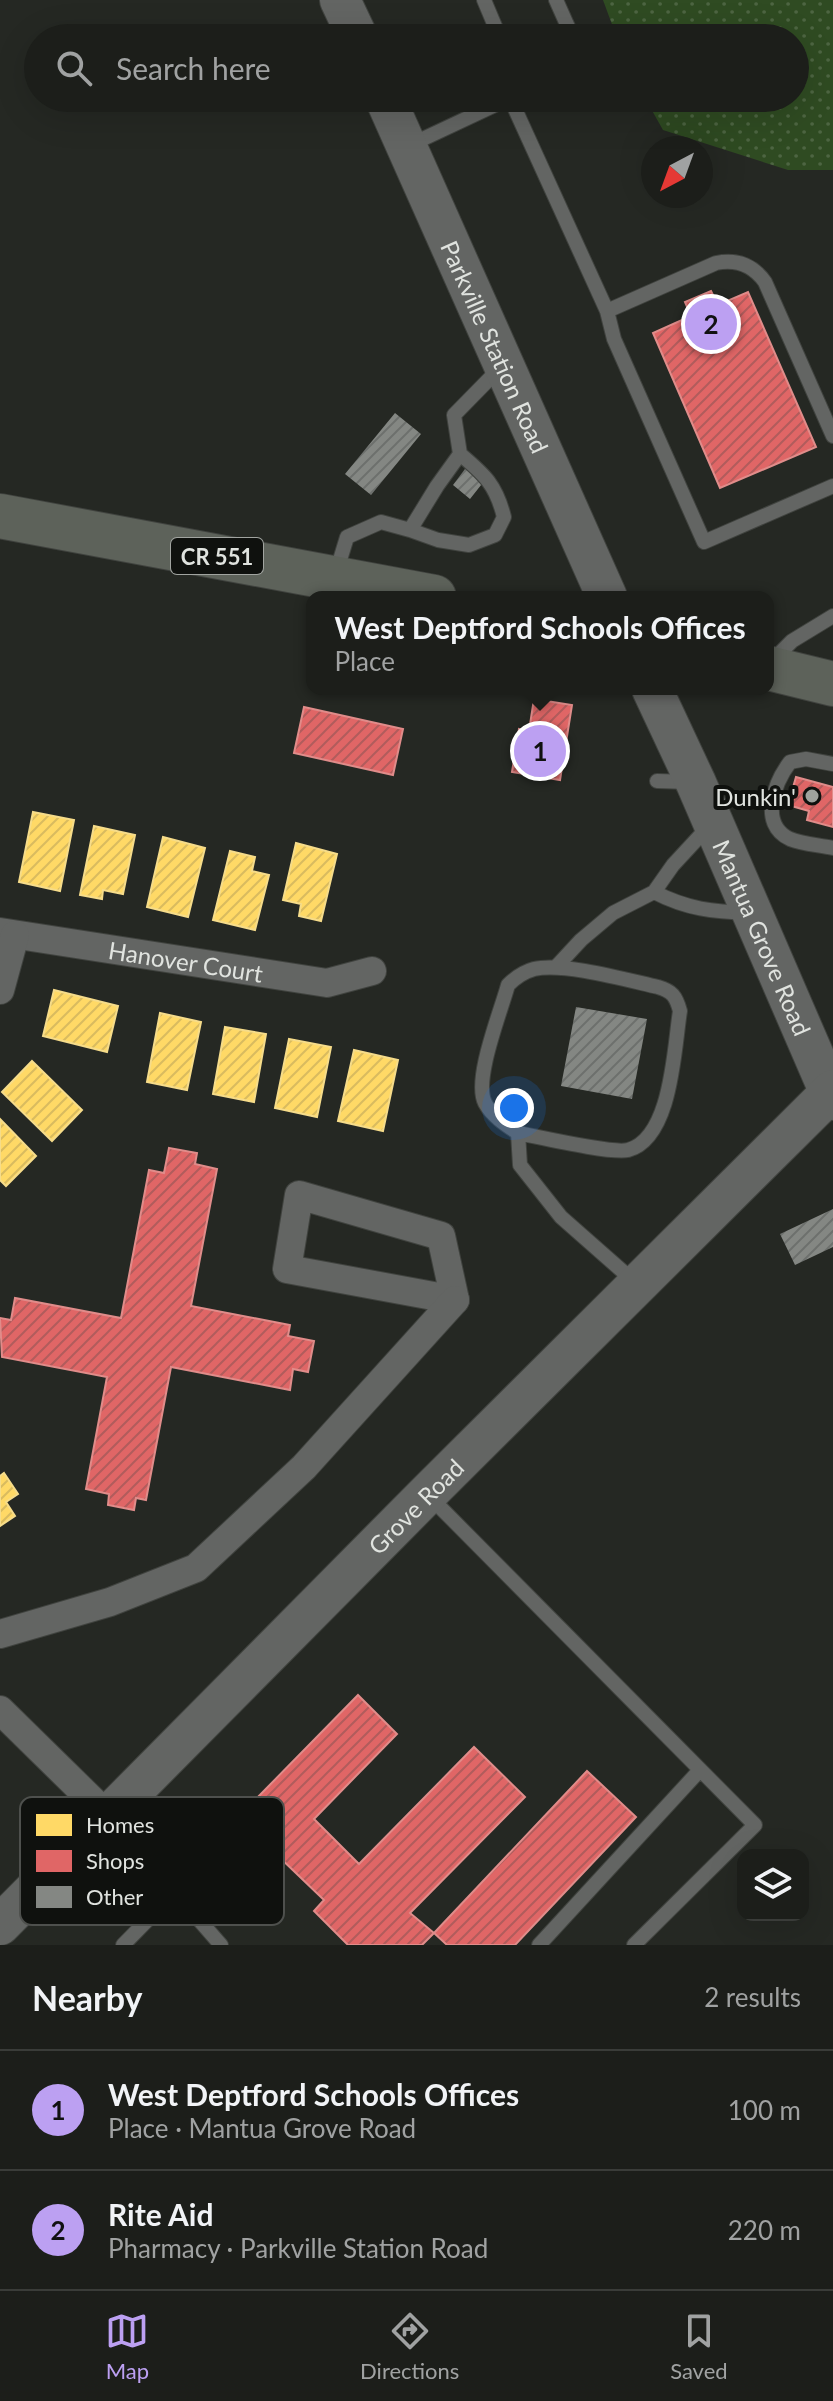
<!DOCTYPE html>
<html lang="en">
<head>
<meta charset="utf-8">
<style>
  body { margin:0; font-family:Lato,sans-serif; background:#292b27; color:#f1f3f6 }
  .controls { position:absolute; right:24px; bottom:24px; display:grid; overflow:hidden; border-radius:16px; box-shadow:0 8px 32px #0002 }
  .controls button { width:72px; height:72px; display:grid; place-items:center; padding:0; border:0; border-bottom:2px solid #3a3c39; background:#1c1e1a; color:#f1f3f6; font:40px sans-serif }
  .compass { position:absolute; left:641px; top:136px; width:72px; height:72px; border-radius:50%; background:#1c1e1a; box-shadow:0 8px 32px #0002; rotate:221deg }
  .you { position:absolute; left:514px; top:1108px; width:28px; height:28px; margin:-20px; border:6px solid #fff; border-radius:50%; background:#1a73e8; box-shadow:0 0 0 12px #1a73e833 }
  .badge { display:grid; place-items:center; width:52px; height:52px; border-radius:50%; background:#bca0f2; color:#111; font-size:26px; font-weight:700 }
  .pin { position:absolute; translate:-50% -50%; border:4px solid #fff; box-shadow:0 2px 8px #0006 }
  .popup { position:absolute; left:306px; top:591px; width:468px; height:104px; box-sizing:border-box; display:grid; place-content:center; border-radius:16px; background:#1c1e1a; filter:drop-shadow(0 2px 6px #0005); font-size:26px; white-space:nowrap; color:#a0a2a2 }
  .popup b { font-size:30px; color:#f1f3f6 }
  .popup::after { content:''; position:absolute; left:50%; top:100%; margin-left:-16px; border:16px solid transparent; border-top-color:#1c1e1a }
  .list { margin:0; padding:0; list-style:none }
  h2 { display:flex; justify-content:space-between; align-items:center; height:104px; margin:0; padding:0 32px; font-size:34px }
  h2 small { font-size:26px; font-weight:400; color:#a0a2a2 }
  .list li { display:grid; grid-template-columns:52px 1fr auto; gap:24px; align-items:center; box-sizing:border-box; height:120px; padding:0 32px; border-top:2px solid #3a3c39 }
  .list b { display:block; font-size:30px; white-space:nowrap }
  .list p { margin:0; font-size:26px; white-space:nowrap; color:#a0a2a2 }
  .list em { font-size:26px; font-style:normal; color:#a0a2a2 }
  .icon { flex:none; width:44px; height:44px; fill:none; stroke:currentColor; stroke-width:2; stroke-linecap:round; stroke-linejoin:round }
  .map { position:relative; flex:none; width:833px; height:1945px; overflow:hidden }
  .search { position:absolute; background:#1c1e1a; box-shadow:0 8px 32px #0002; left:24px; right:24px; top:24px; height:88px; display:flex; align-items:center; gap:20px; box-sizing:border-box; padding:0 28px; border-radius:44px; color:#a0a2a2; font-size:30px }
  .sheet { height:344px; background:#1c1e1a }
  nav { display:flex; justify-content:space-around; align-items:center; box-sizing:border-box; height:112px; border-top:2px solid #3a3c39; background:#1c1e1a; font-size:22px; color:#a0a2a2 }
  nav a { display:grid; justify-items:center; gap:4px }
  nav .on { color:#bca0f2 }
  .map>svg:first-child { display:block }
</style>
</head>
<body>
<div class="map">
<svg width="833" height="1945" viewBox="0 0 833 1945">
  <defs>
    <pattern id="park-dots" width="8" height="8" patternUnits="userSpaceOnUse" patternTransform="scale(2)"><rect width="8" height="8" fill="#2f4b22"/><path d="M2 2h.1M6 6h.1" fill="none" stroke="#4d6542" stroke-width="1.8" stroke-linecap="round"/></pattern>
    <pattern id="homes-hatch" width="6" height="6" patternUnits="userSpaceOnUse" patternTransform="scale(2)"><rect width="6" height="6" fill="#ffd966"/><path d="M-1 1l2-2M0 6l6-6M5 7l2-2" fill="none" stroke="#d9bb5f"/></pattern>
    <pattern id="shops-hatch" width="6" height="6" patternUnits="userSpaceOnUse" patternTransform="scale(2)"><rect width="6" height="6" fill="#e06666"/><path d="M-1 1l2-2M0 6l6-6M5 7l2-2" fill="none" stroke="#b15c5c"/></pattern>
    <pattern id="building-hatch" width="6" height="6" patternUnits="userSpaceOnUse" patternTransform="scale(2)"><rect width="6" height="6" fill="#848783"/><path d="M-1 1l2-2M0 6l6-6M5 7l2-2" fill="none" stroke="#6d706d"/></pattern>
  </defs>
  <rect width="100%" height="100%" fill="#252823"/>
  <path fill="url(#park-dots)" d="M603,0H833V170H788L663,130L645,98H795V38H617Z"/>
  <path fill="url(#homes-hatch)" stroke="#f6dc8a" stroke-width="2" d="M33,812L74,820L60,891L19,882Z
    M94,826L135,835L123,894L103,890L102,899L80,895Z
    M163,837L205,848L188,917L147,907Z
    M296,843L337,854L321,921L299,916L301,904L283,900Z
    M230,851L255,857L252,871L269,875L255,930L213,920Z
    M54,990L118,1006L107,1052L43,1036Z
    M160,1013L201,1022L187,1090L147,1082Z
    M225,1027L266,1034L254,1102L213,1094Z
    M289,1039L331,1047L317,1117L275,1108Z
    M354,1050L398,1060L383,1131L338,1121Z
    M32,1061L82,1110L52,1141L2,1092Z
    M0,1119L36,1156L6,1186L0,1180Z
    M4,1473L18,1494L6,1502L15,1516L0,1526V1476Z"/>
  <path fill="url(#shops-hatch)" stroke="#e08c8a" stroke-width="2" d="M711,291L718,305L748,292L816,447L720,488L653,333L691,316L685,302Z
    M534,699L572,705L560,780L512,772L519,729L529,731Z
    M304,707L403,729L393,775L294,753Z
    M796,777L833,787V827L807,820L809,811L788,805Z
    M169,1148L197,1153L195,1164L217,1169L191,1306L290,1325L288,1336L314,1341L308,1372L293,1369L290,1390L171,1367L146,1500L136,1498L134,1510L108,1505L109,1494L86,1489L107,1377L2,1357L0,1318L11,1320L15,1298L121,1318L149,1170L164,1173Z
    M358,1695L397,1734L314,1819L359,1864L474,1747L525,1797L410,1913L434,1933L422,1945H348L314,1911L324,1900L275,1853L238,1891L201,1855Z
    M587,1771L636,1817L515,1945H447L434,1933Z"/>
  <path fill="url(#building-hatch)" d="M395,413L421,434L371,495L345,474Z
    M468,465L485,480L470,499L453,485Z
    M576,1007L647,1019L632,1099L561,1086Z
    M833,1209V1247L795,1265L780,1234Z"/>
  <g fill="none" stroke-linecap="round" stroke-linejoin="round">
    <g stroke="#40433f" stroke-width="16">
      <path id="service" d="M484,0L500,38
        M556,0L573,38
        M410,145L510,98L607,311L716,263C736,259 753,265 765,282L833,436
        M607,311L614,339L704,542L833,486
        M410,530L438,540L469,545L495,535L504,517C496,485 485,475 460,454
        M336,573L347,537L381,522L410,530L437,486L460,454L454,415L501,367
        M773,660L792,641L833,616
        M833,764L806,759L790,762C775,782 758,824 790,839C802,844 819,845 833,848
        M657,781L689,782
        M710,825L673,865L654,892C687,909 713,912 750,913
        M556,967L581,940L613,913L654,892
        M518,1133C506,1125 492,1116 485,1103C473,1080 501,1011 508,985C516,977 523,972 534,969C563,962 627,980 658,987C672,991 676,996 680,1011C674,1048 672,1138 628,1150C612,1154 539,1137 518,1133L520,1165L561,1217L637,1284
        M430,1497L755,1825L634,1945
        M111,1819L221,1945
        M123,1945L175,1892
        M539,1945L700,1770"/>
    </g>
    <g stroke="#40433f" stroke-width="30">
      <g id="minor">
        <path id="s1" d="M0,932L327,983L372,971"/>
        <path d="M0,990L15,935"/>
        <path d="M299,1195L441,1236L455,1300L287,1269Z"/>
        <path d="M0,1634L110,1602L196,1568L304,1467L455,1300"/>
        <path d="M0,1710L107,1815"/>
      </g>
    </g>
    <g stroke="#40433f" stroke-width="42">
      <g id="secondary">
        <path d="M340,0L358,38"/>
        <path id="s2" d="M385,98L607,597"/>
        <path id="s3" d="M652,689L696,783L833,1100"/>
        <path id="s4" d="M0,1925L427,1494L833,1090"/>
      </g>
    </g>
    <g stroke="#40433f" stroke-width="46">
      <path id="primary" d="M0,516L434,597
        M768,668L833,684"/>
    </g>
    <use href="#service" stroke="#636563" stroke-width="14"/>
    <use href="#minor" stroke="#636563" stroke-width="28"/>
    <use href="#secondary" stroke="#636563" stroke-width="40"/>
    <use href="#primary" stroke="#5d625a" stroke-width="44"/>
  </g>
  <circle fill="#9fa29d" stroke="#0f110e" stroke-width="3" cx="812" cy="796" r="8"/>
  <g text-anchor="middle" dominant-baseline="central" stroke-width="8" stroke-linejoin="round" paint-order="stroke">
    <rect fill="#0f110e" stroke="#a1a4a0" stroke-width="2" x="171" y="538" width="92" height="36" rx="6"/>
    <g font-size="22" font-weight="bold" fill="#e0e3df">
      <text x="217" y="556">CR 551</text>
    </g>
    <g font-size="24" fill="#e0e3df" stroke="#0f110e">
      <text stroke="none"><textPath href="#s2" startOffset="272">Parkville Station Road</textPath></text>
      <text stroke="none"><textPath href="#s3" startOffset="272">Mantua Grove Road</textPath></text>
      <text stroke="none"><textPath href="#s1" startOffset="188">Hanover Court</textPath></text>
      <text stroke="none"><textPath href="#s4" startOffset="590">Grove Road</textPath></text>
    </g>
    <g font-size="24" fill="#e0e3df" stroke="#0f110e" text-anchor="end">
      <text x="796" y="796">Dunkin'</text>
    </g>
  </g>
  <rect x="20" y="1797" width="264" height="128" rx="12" fill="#0f110e" stroke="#4e504d" stroke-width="2"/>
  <rect x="36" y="1814" width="36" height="22" fill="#ffd966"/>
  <rect x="36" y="1850" width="36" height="22" fill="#e06666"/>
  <rect x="36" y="1886" width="36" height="22" fill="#848783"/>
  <g font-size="22" fill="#e0e3df">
    <text x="86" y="1833">Homes</text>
    <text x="86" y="1869">Shops</text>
    <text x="86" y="1905">Other</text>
  </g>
</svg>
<div class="controls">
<button><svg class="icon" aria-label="layers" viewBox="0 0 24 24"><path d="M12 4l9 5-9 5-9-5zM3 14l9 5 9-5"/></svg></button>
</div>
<svg class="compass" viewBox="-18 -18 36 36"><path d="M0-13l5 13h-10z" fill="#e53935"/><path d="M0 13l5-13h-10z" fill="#a0a2a2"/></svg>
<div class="you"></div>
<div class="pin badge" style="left:540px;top:751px">1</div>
<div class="popup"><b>West Deptford Schools Offices</b>Place</div>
<div class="pin badge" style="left:711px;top:324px">2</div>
<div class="search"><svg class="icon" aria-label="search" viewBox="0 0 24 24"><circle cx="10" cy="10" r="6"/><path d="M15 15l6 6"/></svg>Search here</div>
</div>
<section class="sheet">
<h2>Nearby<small>2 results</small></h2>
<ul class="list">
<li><span class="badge">1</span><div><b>West Deptford Schools Offices</b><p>Place · Mantua Grove Road</p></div><em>100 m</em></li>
<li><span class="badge">2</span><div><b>Rite Aid</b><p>Pharmacy · Parkville Station Road</p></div><em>220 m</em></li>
</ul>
</section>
<nav>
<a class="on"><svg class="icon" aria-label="map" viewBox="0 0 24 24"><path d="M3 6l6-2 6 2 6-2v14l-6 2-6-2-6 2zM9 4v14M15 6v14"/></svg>Map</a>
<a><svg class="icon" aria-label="directions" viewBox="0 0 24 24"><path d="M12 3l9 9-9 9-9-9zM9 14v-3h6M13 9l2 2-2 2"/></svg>Directions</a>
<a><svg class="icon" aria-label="saved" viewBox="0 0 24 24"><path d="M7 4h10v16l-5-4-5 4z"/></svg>Saved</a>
</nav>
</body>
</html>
